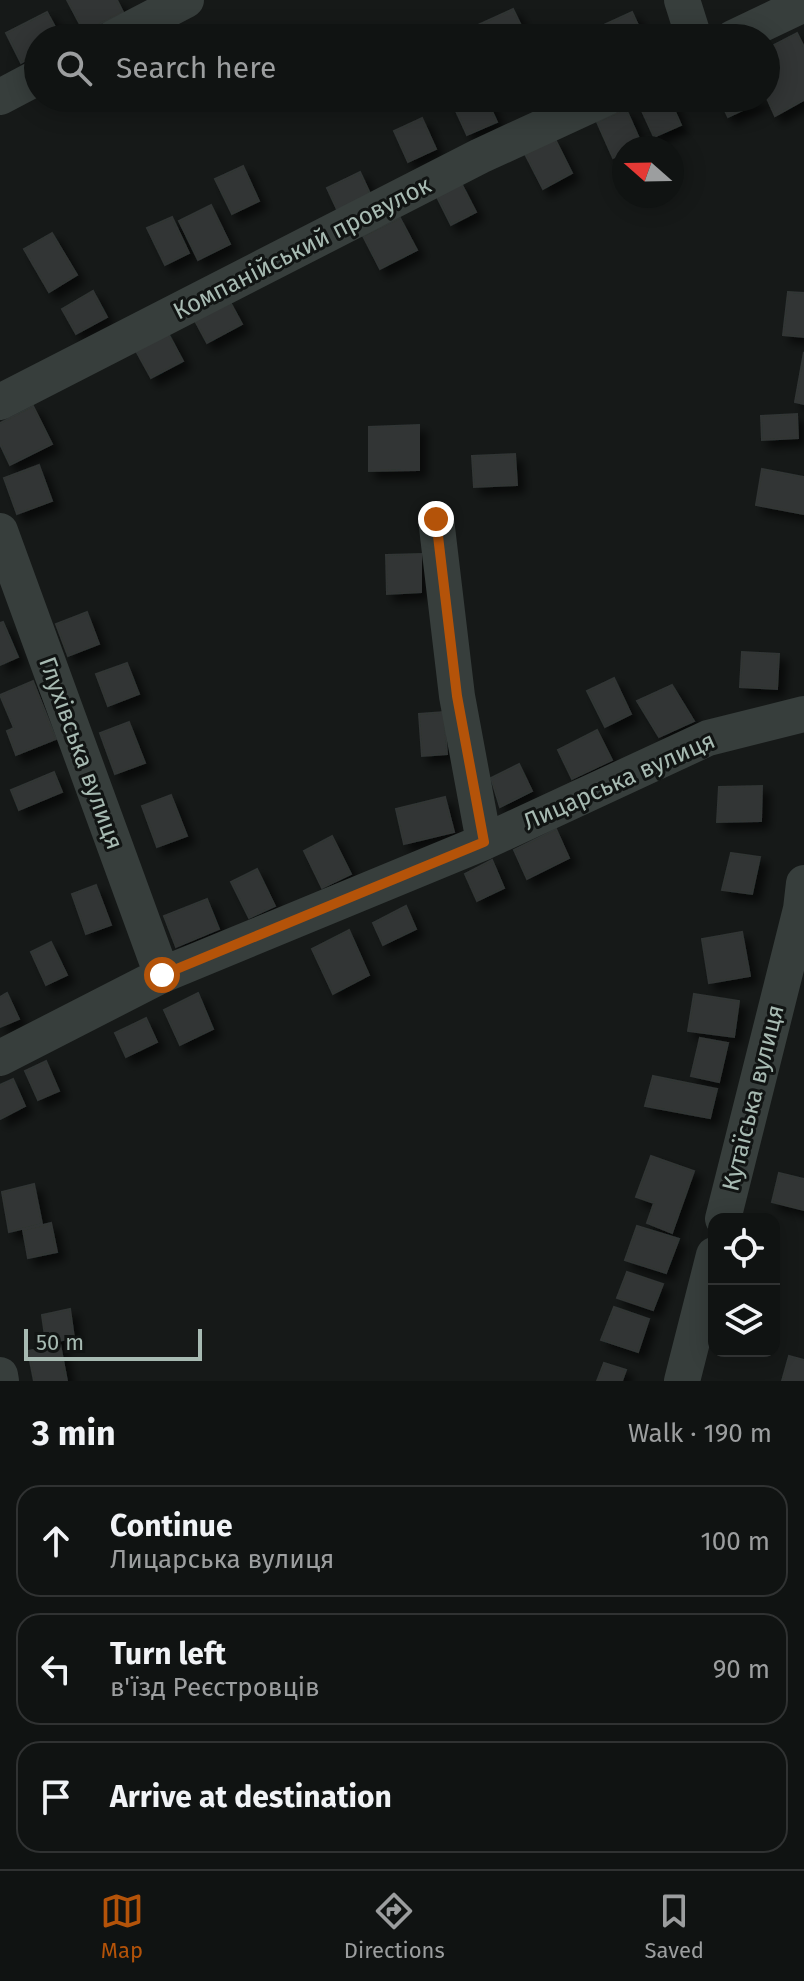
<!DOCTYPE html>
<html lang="en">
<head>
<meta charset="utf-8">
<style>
  body { margin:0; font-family:"Fira Sans",sans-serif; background:#1e2020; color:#f1f3f6 }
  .controls { position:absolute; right:24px; bottom:24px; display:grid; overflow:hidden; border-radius:16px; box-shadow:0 4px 20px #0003 }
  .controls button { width:72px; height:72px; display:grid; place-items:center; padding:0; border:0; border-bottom:2px solid #303232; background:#101312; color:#f1f3f6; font:40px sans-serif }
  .compass { position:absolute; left:612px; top:136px; width:72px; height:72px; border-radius:50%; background:#101312; box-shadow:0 4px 20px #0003; rotate:290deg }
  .scale { position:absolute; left:24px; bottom:20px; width:178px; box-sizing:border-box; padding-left:8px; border:4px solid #a7bab2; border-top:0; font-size:22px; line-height:28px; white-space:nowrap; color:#a7bab2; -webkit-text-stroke:6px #111413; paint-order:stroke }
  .stop { position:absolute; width:24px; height:24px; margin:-18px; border:6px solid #b45309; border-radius:50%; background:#fff }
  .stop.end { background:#b45309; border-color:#fff; box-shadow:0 2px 8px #0008 }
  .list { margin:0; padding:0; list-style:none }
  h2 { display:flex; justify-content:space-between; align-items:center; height:104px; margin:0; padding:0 32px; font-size:34px }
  h2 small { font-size:26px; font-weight:400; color:#9c9e9f }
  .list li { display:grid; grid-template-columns:52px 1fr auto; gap:24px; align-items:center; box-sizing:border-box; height:112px; margin:0 16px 16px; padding:0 16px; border:2px solid #303232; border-radius:24px }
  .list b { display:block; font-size:30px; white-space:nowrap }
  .list p { margin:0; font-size:26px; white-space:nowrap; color:#9c9e9f }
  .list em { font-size:26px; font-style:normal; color:#9c9e9f }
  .icon { flex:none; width:44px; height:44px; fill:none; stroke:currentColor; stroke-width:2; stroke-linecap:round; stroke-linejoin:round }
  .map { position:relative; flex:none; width:804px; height:1381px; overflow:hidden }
  .search { position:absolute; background:#101312; box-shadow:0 4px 20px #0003; left:24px; right:24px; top:24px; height:88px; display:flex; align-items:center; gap:20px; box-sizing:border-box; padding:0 28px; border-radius:44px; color:#9c9e9f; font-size:30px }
  .sheet { height:488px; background:#101312 }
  nav { display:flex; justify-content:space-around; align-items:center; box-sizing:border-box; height:112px; border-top:2px solid #303232; background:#101312; font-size:22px; color:#9c9e9f }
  nav a { display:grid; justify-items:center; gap:4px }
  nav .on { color:#b45309 }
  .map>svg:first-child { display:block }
</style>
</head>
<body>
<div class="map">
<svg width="804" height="1381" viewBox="0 0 804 1381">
  <defs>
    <filter id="shadow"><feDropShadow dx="7" dy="7" stdDeviation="4" flood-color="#0009"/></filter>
  </defs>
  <rect width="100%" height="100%" fill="#161918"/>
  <path fill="#313534" stroke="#303534" stroke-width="2" filter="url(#shadow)" d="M67,0H117L123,12L84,32Z
    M513,9L527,38H484L478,25Z
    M47,12L61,38H38V54L21,63L6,33Z
    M632,12L644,38H599L595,29Z
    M797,33L804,47V100L775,116L766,96V49Z
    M450,98H486L497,122L467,135Z
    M642,98H669L681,125L654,137L637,100Z
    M719,98H760L762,101L728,117Z
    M626,109L642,145L624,148V153L613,158L597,122Z
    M422,118L436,149L408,162L394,131Z
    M555,139L572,173L543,189L525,154Z
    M243,166L259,201L232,214L215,179Z
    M360,172L373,200L340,216L327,188Z
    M460,181L476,212L451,225L435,193Z
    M211,205L230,244L198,260L179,221Z
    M172,217L189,253L165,265L147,228Z
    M400,218L417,250L380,269L363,236Z
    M52,233L77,275L49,292L24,249Z
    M93,291L107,317L76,334L62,309Z
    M788,292L804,293V337L783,335Z
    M229,300L242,324L207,343L194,319Z
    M168,333L183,361L151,378L136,351Z
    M804,352V404L795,402Z
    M33,406L52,444L10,465L0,444V423Z
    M797,414L798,438L762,440L761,416Z
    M419,425V470L369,471V427Z
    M515,454L517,485L474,487L472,456Z
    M39,465L52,501L17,514L4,478Z
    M762,469L804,477V514L756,505Z
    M421,554V592L387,594L386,555Z
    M87,612L99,644L68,656L56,624Z
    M3,622L18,657L0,665V623Z
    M742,652L779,654L777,689L740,687Z
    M127,663L139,694L108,706L96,674Z
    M614,678L631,714L605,727L587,691Z
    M33,681L56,739L16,755L7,731L14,728L0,695Z
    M672,685L694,721L659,737L637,701Z
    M444,712L447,754L422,756L419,714Z
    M129,722L145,763L115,774L100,733Z
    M597,730L612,760L572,779L558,750Z
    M519,764L532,791L500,807L491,778Z
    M54,772L62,792L19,810L11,790Z
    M762,786L761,821L717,822L719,787Z
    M171,795L187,836L157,847L142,806Z
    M445,797L454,832L404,844L396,809Z
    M556,829L569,858L527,879L514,850Z
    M332,836L351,874L322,888L304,851Z
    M731,853L760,857L752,894L722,890Z
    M492,860L504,888L477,901L465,874Z
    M257,869L275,906L249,918L231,882Z
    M96,885L111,925L86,934L72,894Z
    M207,899L219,929L176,947L164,916Z
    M406,906L416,929L383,945L373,923Z
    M349,930L369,975L333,994L312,949Z
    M742,932L750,976L709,983L702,939Z
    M51,942L67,975L46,985L31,952Z
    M7,993L19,1019L0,1027V997Z
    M198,993L213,1029L180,1045L164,1010Z
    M694,994L739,1001L734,1037L688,1031Z
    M146,1018L157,1042L126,1057L115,1033Z
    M700,1038L728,1043L719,1082L691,1076Z
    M46,1061L59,1091L38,1100L25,1071Z
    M653,1076L717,1089L710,1118L645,1106Z
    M13,1079L25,1106L0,1119V1085Z
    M651,1156L694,1171L672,1233L647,1223L654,1203L636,1197Z
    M779,1173L804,1179V1210L772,1202Z
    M34,1184L42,1224L9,1232L2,1192Z
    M51,1223L57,1252L28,1258L23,1230Z
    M637,1226L679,1239L666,1273L625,1260Z
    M627,1272L663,1284L653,1310L617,1298Z
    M614,1307L649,1319L638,1352L601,1340Z
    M70,1309L74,1338L46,1343L42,1315Z
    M60,1344L67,1381H34L28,1351Z
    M789,1356L804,1360V1381H782Z
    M604,1363L626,1370L622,1381H597Z"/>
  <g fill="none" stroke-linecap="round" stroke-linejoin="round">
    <path stroke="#373e3c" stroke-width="36" d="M682,0L694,38
      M113,38L186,0
      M733,38L804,4
      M0,97L38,77
      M0,402L480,156L606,98
      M436,519L457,696L484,842
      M0,531L162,975
      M0,1058L162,975L484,842L708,738L804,714
      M723,1219L801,909L804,883
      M0,1375L1,1381
      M682,1381L714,1255"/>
  </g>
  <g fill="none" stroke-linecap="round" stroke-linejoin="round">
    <path stroke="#b45309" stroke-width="10" d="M162,975L484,842L457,696L436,519"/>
  </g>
  <g text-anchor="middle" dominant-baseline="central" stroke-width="6" stroke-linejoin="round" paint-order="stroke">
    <g font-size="24" fill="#a7bab2" stroke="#111413">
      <text transform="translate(302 248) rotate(-27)">Компанійський провулок</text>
      <text transform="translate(81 753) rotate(70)">Глухівська вулиця</text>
      <text transform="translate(619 781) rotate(-24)">Лицарська вулиця</text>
      <text transform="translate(753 1098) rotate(-76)">Кутаїська вулиця</text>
    </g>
  </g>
</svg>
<div class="controls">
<button><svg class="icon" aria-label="locate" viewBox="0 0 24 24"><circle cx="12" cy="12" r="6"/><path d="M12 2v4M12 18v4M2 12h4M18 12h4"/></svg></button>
<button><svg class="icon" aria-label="layers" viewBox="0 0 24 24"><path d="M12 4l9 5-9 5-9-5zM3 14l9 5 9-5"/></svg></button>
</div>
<svg class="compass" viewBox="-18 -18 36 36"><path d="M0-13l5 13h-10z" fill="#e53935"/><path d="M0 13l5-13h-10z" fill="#9c9e9f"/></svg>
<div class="scale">50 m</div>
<div class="stop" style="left:162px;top:975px"></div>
<div class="stop end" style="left:436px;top:519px"></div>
<div class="search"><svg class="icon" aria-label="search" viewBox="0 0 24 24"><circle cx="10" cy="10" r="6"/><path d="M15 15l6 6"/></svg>Search here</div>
</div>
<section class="sheet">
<h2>3 min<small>Walk · 190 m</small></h2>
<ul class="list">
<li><svg class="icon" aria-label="ahead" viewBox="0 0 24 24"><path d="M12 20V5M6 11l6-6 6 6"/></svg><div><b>Continue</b><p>Лицарська вулиця</p></div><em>100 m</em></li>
<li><svg class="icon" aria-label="left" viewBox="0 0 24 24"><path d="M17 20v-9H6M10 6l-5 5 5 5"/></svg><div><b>Turn left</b><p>в'їзд Реєстровців</p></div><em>90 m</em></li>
<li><svg class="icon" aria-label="arrive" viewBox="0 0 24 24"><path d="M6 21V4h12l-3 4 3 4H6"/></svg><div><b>Arrive at destination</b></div></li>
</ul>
</section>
<nav>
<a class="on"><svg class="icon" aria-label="map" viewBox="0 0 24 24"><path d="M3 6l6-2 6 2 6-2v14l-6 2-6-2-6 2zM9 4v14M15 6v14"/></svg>Map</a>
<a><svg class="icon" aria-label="directions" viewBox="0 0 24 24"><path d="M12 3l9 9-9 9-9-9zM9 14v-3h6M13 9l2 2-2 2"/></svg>Directions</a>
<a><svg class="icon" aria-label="saved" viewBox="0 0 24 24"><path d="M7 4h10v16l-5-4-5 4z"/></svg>Saved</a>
</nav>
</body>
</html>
